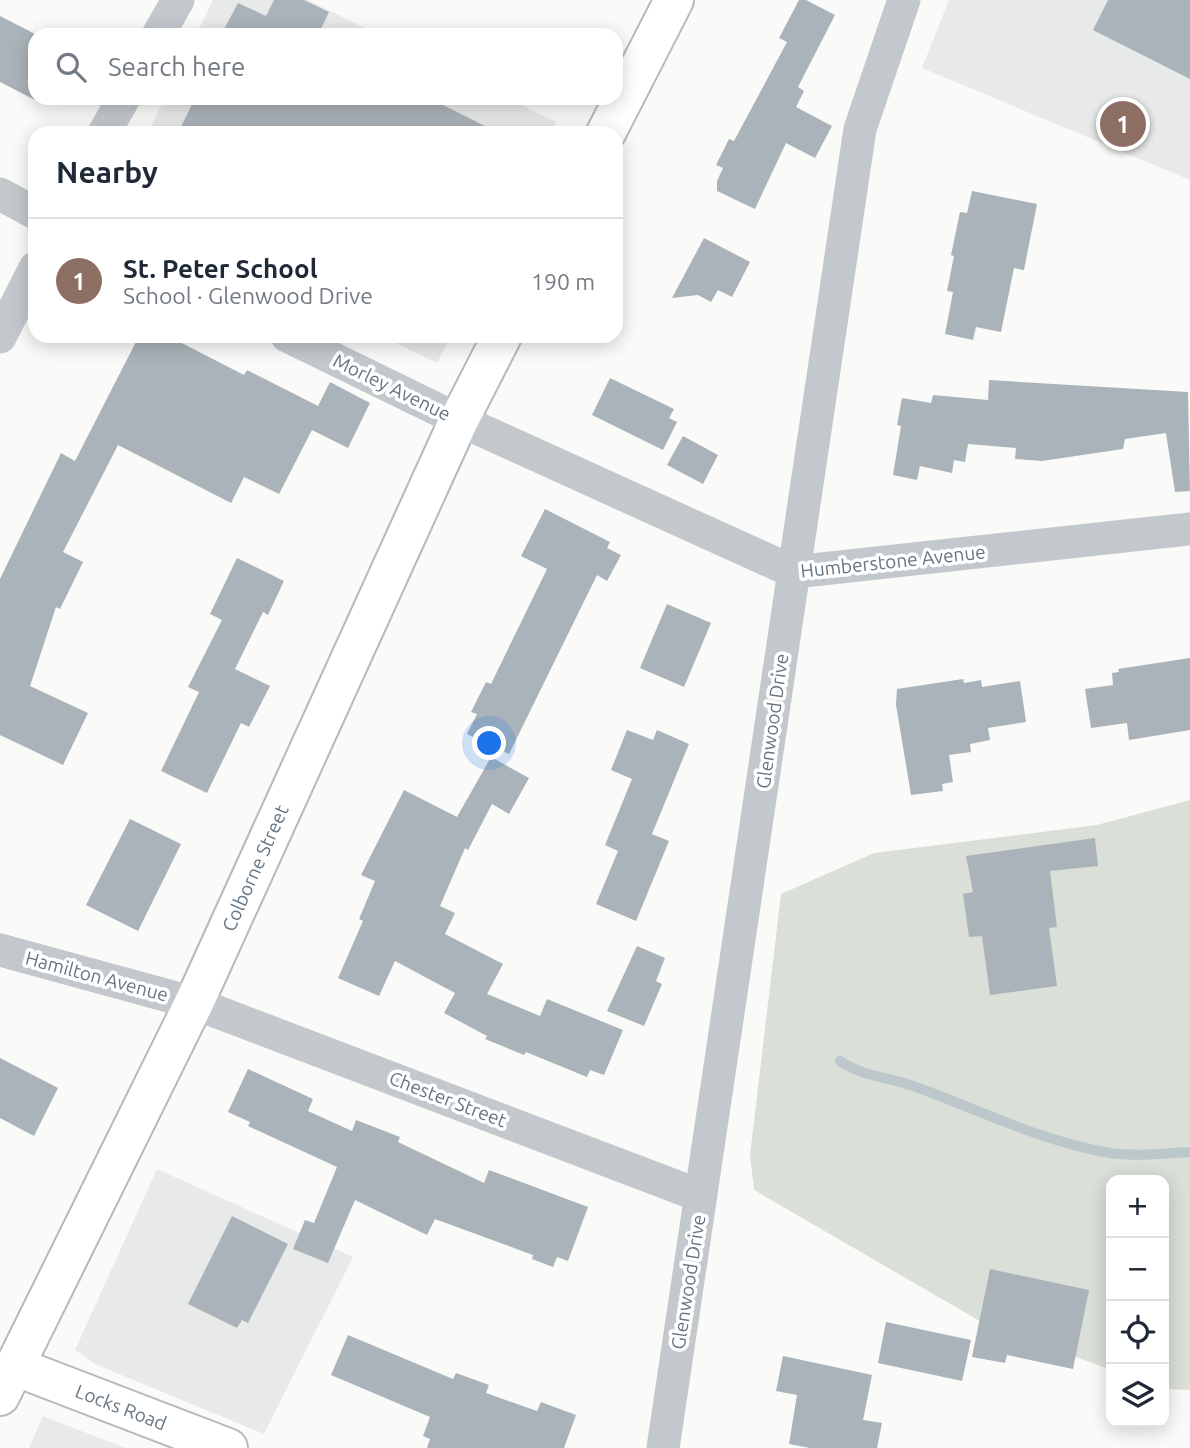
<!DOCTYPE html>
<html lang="en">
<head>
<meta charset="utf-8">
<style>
  body { margin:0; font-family:Ubuntu,sans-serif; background:#f2f2f3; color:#1f2937 }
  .controls { position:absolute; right:21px; bottom:21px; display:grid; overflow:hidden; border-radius:14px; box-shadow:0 4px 18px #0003 }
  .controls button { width:63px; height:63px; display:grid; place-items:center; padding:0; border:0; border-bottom:2px solid #e0e1e3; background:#fff; color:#1f2937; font:35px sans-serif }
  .you { position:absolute; left:490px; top:744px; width:24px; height:24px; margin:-18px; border:5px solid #fff; border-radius:50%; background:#1a73e8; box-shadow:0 0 0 10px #1a73e833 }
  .badge { display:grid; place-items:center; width:46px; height:46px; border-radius:50%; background:#ea580c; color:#fff; font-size:23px; font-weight:700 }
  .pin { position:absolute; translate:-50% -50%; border:4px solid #fff; box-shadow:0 2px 7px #0006 }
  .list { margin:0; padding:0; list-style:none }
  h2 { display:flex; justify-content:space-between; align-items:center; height:91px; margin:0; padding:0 28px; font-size:30px }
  h2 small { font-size:23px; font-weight:400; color:#747a83 }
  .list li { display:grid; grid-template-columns:46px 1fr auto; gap:21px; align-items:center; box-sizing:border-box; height:126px; padding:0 28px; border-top:2px solid #e0e1e3 }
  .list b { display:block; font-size:26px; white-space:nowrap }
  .list p { margin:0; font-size:23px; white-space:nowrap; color:#747a83 }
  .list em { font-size:23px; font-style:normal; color:#747a83 }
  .icon { flex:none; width:38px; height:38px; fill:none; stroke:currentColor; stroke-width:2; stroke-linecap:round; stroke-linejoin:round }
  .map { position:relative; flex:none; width:1190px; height:1448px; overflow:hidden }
  .search { position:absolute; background:#fff; box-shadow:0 4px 18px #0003; left:28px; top:28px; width:595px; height:77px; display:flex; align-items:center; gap:18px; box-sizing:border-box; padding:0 24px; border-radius:21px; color:#747a83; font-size:26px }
  .panel { position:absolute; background:#fff; box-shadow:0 4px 18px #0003; left:28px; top:126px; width:595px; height:217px; border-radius:21px }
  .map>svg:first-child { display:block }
</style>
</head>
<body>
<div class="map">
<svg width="1190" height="1448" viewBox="0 0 1190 1448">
  <rect width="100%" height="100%" fill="#fafaf8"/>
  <path fill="#e8e9e9" d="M213,0H308L379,35H196Z
    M949,0H1190V180L922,68Z
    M165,98H507L556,122L551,133H148Z
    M382,336H451L437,363Z
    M157,1169L353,1257L264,1434L95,1364L75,1350Z
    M43,1416L125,1448H29Z"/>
  <path fill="#dadfd7" d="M1190,800V1390L1164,1389V1180H1111V1370L978,1320L754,1190L750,1155L781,894L874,853L1097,825Z"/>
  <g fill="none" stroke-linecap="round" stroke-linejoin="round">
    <path stroke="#bbc7cb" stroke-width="10" d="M840,1061C864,1077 889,1077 916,1087C977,1109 1039,1140 1104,1152C1132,1157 1162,1154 1190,1152"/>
  </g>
  <path fill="#aab3b9" d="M274,0H304L329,12L318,35H221L238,3L266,16Z
    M799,0H806L835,15L798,87L804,91L796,107L832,126L815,158L786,143L755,209L717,191V181L723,168L716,165L729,139L734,141L787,42L779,38Z
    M1108,0H1190V79L1093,30Z
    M0,16L35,34V100L0,82Z
    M195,98H429L499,133H178Z
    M972,191L1037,204L1024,270L1014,268L1001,332L976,327L973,340L945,334L953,292L947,291L954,256L951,255L960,212L967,213Z
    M704,238L750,262L732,297L718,290L711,302L698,295L672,298Z
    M139,336H168L244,375L247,370L318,406L330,382L370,403L348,448L312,430L279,494L244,477L231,503L118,445L63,552L83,562L60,609L56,607L30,686L88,713L63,765L0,735V579L61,453L75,461Z
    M610,378L674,409L669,418L677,422L663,450L592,415Z
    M989,380L1188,392L1190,491L1175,492L1166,433L1125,439L1123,449L1042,461L1015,459L1016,448L968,444L965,462L954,460L952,473L920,466L917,480L893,475L901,426L897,425L902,398L931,403L933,395L988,400Z
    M683,436L718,455L703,484L667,465Z
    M545,509L610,542L607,548L621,555L607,581L597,575L509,754L467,734L477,714L471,712L486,682L491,684L547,569L521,556Z
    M237,558L284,581L268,615L263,612L235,669L270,686L249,727L241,723L207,793L161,771L199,692L188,687L222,620L210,614Z
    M667,604L711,623L684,687L640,668Z
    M1190,658V730L1129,740L1127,723L1091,728L1085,689L1113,685L1112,673L1119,672L1118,669Z
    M963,679L964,683L981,680L982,687L1020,681L1026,722L988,728L990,740L970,744L971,752L949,755L953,782L942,784L943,791L911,795L896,705L897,689Z
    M627,730L653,740L657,730L689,744L652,834L669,841L636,921L596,904L618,851L605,845L632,779L611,770Z
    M491,757L529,778L509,814L492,804L468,850L465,848L440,906L455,913L445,934L503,964L487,994L540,1016L547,999L623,1030L604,1075L590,1070L587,1077L526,1052L524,1055L485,1039L487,1036L444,1013L455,993L395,961L379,996L338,978L363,921L359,919L375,881L361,875L404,790L457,817Z
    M130,819L181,844L138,931L86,905Z
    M1095,838L1098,866L1050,871L1057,927L1049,928L1057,986L990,995L982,936L969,937L963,894L973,892L966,856Z
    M637,946L665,958L656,981L662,984L644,1026L607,1011Z
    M0,1058L58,1088L34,1136L0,1118Z
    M248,1069L313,1099L308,1111L352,1131L356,1120L400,1137L398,1142L484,1183L489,1170L588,1207L568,1261L557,1257L553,1267L532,1259L533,1255L435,1219L427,1235L355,1200L328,1263L293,1249L305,1220L314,1223L337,1167L248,1126L250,1122L228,1112Z
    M232,1216L288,1244L248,1323L242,1320L237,1328L188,1304Z
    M990,1269L1089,1290L1073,1369L1007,1355L1005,1363L972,1357Z
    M886,1322L971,1340L962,1381L878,1363Z
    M348,1335L453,1379L456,1373L489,1385L486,1393L537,1411L541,1402L576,1415L564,1448H427L430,1439L423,1436L430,1417L331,1375Z
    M783,1356L872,1375L863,1420L882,1423L877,1448H810L789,1444L797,1395L776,1391Z"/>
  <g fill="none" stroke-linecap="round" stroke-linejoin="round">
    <g stroke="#b3babf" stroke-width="42">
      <path id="secondary" d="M606,133L674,0
        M14,1366L228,1448
        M0,1396L194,1003L459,420L502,336"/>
    </g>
    <path stroke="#c3c8cc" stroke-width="33" d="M158,35L178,0
      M104,133L124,98
      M0,194L35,213
      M287,336L459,420L794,572L1190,529
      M0,337L35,268
      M0,950L194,1003L701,1196
      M663,1448L860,129L904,0"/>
    <use href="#secondary" stroke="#fff" stroke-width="38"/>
  </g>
  <g text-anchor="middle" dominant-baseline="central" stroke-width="7" stroke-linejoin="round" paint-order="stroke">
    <g font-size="19" fill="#657683" stroke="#fff">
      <text transform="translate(392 387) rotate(26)">Morley Avenue</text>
      <text transform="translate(893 561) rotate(-6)">Humberstone Avenue</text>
      <text transform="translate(772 721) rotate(-82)">Glenwood Drive</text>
      <text transform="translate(255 868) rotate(-66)">Colborne Street</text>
      <text transform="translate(97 976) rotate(15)">Hamilton Avenue</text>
      <text transform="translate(448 1099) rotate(21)">Chester Street</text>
      <text transform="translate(688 1282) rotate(-81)">Glenwood Drive</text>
      <text transform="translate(121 1407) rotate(21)">Locks Road</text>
    </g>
  </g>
</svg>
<div class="controls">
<button>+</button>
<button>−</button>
<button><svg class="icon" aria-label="locate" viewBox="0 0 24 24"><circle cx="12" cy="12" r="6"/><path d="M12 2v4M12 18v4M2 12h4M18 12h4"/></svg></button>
<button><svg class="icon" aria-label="layers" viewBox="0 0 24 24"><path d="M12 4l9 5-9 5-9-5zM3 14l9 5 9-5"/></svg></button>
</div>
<div class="you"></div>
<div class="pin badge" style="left:1123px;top:124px;background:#8d6e63">1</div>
<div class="search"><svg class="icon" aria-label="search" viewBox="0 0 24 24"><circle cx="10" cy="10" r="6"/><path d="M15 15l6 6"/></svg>Search here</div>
<section class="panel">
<h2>Nearby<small></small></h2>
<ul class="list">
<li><span class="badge" style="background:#8d6e63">1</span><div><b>St. Peter School</b><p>School · Glenwood Drive</p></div><em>190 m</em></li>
</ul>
</section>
</div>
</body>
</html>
